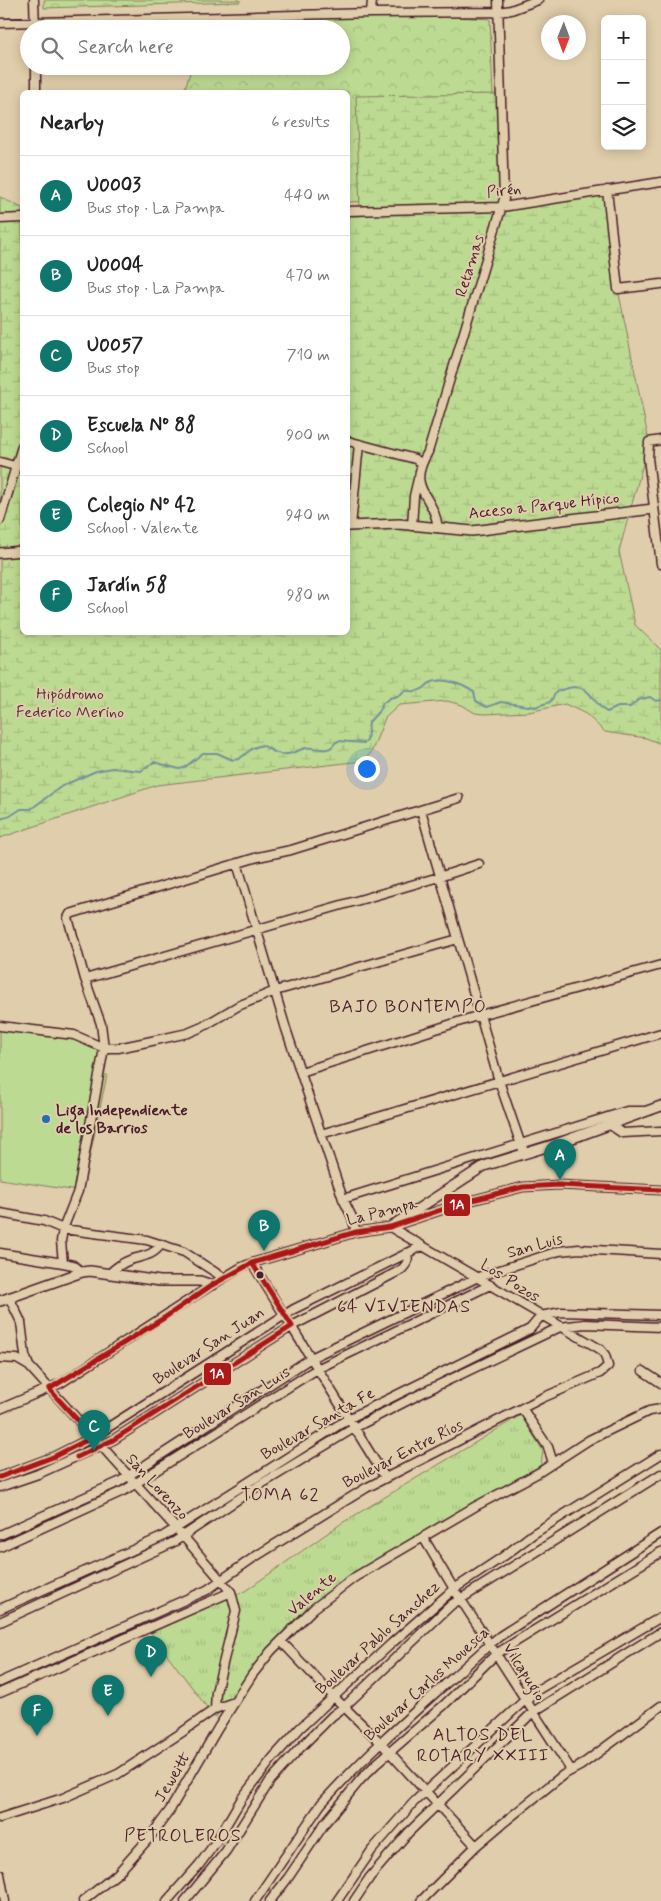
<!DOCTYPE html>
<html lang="en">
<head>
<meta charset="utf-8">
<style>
  body { margin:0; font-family:Mynerve,sans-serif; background:#f6f6f6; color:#222 }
  .controls { position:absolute; right:15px; top:15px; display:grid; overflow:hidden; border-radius:8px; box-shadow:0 2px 12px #0003 }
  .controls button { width:45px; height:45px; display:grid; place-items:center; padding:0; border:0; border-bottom:1px solid #e0e0e0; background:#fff; color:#222; font:25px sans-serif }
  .compass { position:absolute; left:541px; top:15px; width:45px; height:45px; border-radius:50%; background:#fff; box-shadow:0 2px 12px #0003; rotate:181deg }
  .you { position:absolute; left:366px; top:768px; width:18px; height:18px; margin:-12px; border:4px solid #fff; border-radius:50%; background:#1a73e8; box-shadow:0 0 0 8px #1a73e833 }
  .badge { display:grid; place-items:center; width:32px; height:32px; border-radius:50%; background:#0f766e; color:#fff; font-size:16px; font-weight:700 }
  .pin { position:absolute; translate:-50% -41px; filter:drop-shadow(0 1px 2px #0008) }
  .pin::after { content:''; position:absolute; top:26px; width:18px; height:15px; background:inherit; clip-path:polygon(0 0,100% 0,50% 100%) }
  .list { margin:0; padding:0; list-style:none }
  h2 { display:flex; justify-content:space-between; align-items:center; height:65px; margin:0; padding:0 20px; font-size:21px }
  h2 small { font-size:16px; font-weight:400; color:#767676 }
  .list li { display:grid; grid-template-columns:32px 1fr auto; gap:15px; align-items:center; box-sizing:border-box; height:80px; padding:0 20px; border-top:1px solid #e0e0e0 }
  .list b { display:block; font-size:19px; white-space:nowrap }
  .list p { margin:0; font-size:16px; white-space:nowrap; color:#767676 }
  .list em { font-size:16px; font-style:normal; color:#767676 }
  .icon { flex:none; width:28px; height:28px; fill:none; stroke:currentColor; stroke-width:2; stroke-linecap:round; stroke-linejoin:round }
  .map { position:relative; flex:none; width:661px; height:1901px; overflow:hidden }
  .search { position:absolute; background:#fff; box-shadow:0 2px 12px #0003; left:20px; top:20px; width:330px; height:55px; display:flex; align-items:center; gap:12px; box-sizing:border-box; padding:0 18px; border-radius:28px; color:#767676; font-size:19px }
  .panel { position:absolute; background:#fff; box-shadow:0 2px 12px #0003; left:20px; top:90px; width:330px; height:545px; border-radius:8px }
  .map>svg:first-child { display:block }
</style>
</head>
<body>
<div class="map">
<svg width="661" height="1901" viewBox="0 0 661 1901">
  <defs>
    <pattern id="grass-tufts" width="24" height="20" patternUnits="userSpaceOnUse" patternTransform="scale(1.25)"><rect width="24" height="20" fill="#bdda92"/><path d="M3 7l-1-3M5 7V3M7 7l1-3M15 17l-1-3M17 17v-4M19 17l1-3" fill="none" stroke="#a4bb7e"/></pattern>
    <pattern id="forest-crowns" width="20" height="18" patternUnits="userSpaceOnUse" patternTransform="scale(1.25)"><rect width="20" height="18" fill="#bdda92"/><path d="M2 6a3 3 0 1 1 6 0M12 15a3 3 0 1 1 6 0" fill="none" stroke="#a4bb7e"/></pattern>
    <pattern id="wetland-marsh" width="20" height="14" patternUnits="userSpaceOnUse" patternTransform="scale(1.25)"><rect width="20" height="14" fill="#bdda92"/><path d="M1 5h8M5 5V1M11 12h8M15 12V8" fill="none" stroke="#a4bb7e"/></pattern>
  </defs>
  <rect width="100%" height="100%" fill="#e0cdab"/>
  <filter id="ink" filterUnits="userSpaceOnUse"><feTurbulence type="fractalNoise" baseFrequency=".02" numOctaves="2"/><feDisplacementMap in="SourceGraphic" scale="10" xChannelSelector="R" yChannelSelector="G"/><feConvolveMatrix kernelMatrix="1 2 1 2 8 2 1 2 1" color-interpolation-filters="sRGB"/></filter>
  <g filter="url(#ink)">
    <path fill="url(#grass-tufts)" stroke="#847c5e" d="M521,1415L543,1451L541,1465L356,1573L292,1622L259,1658L215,1718L151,1633L245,1591L342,1523Z"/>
    <path fill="url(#forest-crowns)" stroke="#847c5e" d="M44,0H240V2L44,8Z
      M426,15L490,19L497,197L348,202V92H184L192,66H341V29H203L205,23Z"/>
    <path fill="url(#wetland-marsh)" stroke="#847c5e" d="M501,94L502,207L607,190L618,289L649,442L619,551L635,625L661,650V744L646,738L605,732L586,714L565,704L529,712L485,714L475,713L462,705L447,701L399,705L385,718L371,753L362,761L157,785L0,838V197L22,208V632H348V211L360,210L356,96Z"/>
    <path fill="#bdda92" stroke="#847c5e" d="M0,1026L53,1031L104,1048L100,1074L107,1075L83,1188L79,1187L78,1191L0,1179Z"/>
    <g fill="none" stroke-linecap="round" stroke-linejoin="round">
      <path stroke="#72929b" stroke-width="2" d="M0,819L10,816L21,809H31L62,786L96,771L112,768L141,771L154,762L179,769L184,768L203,753H217L233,760L239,759L253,748L262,745C268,748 274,753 280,754C291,756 297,750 306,748C316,746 328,755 335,743L338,741L364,743L367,741L369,722L379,711L383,703L390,698L400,695L405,690C412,692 418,692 424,688C426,687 427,684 430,683C443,676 463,685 474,692L476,701L487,707L501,702L535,707L550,702L557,691C563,690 571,686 577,687C591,688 596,707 607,712L618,707H630L638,700L650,697L656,701L661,700"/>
      <g stroke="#4a1f2b" stroke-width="11">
        <path id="minor" d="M34,0L35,29
          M371,13L372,0
          M0,23L371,13L499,12L511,10L538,0
          M36,66V92
          M607,190L618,289L661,284
          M348,211L502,207L661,182
          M0,219L22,218
          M661,440L649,442L648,458L661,564
          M348,441L415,459L421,463
          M0,462L15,466
          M0,520L22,446
          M351,526L359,444
          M412,526L414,496L418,479
          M438,528C434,493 405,491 428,452L504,199L498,0
          M421,810L499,1081L521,1145L525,1153
          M237,863L286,1029L343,1199L352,1217L356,1232
          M85,979L439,877L479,864
          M0,1026L74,1035L104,1048H118L147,1042L188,1033L202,1027L238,1006L275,991L458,939
          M301,1072L480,1015L661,965
          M610,1125L622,1133L661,1131
          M321,1134L661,1033
          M343,1199L627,1111H643
          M0,1213L44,1221L63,1229L147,1240L184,1252L224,1278
          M0,1253L63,1263L73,1265L82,1272
          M63,1263L61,1241L63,1229L78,1191L104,1048L101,1024L85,979L68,918L70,914L258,857L291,850L459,798
          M252,1263L385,1477
          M109,1274C115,1268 122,1263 130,1260C142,1256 154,1256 161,1244
          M9,1297L21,1322L25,1355L29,1366L183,1536L231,1592L236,1611L216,1692L215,1709
          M0,1358L17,1359L29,1366
          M643,1371L661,1383
          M522,1408L548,1447L553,1463
          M0,1409L61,1383L212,1285L242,1267L252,1263L356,1232L390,1227L465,1202L523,1187L559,1185L661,1190
          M0,1477L53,1457L93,1437L294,1309L422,1246
          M0,1487L38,1474L113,1440L292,1326L401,1270C407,1264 409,1261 407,1253
          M0,1535L119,1482L311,1358L478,1277L559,1251L579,1249L661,1254
          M423,1537L454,1589L571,1770
          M0,1547L125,1490L317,1369L490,1285
          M0,1609L162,1537L348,1419L530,1329L541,1316L561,1312L661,1315
          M0,1622L174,1542L258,1486L354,1428L430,1389L560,1327L585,1324L661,1327
          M281,1641L334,1697L381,1743L476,1846
          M0,1682L207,1590L253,1558L366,1488L542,1398L600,1373L608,1366L605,1355L600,1349L390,1227
          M0,1693L231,1592
          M0,1818L63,1798L118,1774L181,1733L215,1709L234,1702
          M0,1874L5,1901
          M83,1901L118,1873L150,1837L170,1810L218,1728L252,1675L271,1651L313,1609L355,1577L476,1506L538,1473L589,1440L649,1411L661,1409
          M167,1901L199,1865L216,1842L242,1798L272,1759L300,1728L392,1643L454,1589L504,1556L533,1534L661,1454
          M185,1901L226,1851L270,1781L300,1748L332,1716L344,1707L451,1605L661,1474
          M255,1901L321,1804C373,1746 433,1696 490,1644L500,1636L661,1533
          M270,1901L288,1878L325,1823L361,1779L376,1764L444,1705L496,1654L661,1552
          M337,1901L372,1850L414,1802L525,1700L539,1689L661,1617
          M354,1901L370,1877L409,1832L533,1712L661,1632
          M421,1901L476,1846L502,1824L563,1775L580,1766L661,1706"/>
      </g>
      <g stroke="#4a1f2b" stroke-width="12">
        <path id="tertiary" d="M348,526L399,524L472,531L653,509
          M0,553L22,551
          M390,1227L484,1166L556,1144L661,1106
          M0,1301L82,1272L90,1271L160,1281H200L212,1285"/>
      </g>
      <use href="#minor" stroke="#e0cdab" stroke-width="8"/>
      <use href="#tertiary" stroke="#e0cdab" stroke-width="9"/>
      <g stroke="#e0cdab" stroke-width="9">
        <path id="bus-1" d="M77,1457L113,1440L292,1326L252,1263
          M0,1477L53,1457L93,1437L49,1389L164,1318L212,1285L252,1263L356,1232L390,1227L465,1202L523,1187L559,1185L661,1190"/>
      </g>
      <use href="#bus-1" stroke="#ac1919" stroke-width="5"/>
    </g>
  </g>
  <circle fill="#1f6fb2" stroke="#e0cdab" stroke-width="2" cx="46" cy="1119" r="5"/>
  <circle fill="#4a1f2b" stroke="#e0cdab" stroke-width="2" cx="260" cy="1275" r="4.5"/>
  <g text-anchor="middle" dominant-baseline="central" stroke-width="4" stroke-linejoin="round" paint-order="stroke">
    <g font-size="16" fill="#4a1f2b" stroke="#e0cdab">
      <text transform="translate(504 191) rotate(-6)">Pirén</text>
      <text transform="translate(470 266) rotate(-73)">Retamas</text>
      <text transform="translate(544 506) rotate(-6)">Acceso a Parque Hípico</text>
      <text transform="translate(382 1212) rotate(-14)">La Pampa</text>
      <text transform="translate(535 1246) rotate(-15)">San Luis</text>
      <text transform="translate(510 1281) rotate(32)">Los Pozos</text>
      <text transform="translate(209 1346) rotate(-33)">Boulevar San Juan</text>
      <text transform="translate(237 1403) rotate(-32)">Boulevar San Luis</text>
      <text transform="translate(318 1424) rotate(-30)">Boulevar Santa Fe</text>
      <text transform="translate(403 1454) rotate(-27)">Boulevar Entre Ríos</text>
      <text transform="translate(157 1487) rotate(47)">San Lorenzo</text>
      <text transform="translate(312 1594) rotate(-40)">Valente</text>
      <text transform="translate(378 1638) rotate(-42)">Boulevar Pablo Sanchez</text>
      <text transform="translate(524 1672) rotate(58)">Vilcapugio</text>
      <text transform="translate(427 1684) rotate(-42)">Boulevar Carlos Mouesca</text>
      <text transform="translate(173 1777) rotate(-59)">Jeweitt</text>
    </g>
    <g font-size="16" fill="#563235" stroke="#e0cdab">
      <text x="70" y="694">Hipódromo<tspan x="70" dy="18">Federico Merino</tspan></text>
    </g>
    <g font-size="16" font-weight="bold" fill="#4a1f2b" stroke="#e0cdab" text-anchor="start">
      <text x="56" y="1110">Liga Independiente<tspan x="56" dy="18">de los Barrios</tspan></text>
    </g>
    <g font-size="18" letter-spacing="1" fill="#4a1f2b" stroke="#e0cdab">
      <text x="408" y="1007">BAJO BONTEMPO</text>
      <text x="404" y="1307">64 VIVIENDAS</text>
      <text x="280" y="1495">TOMA 62</text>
      <text x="483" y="1735">ALTOS DEL<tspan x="483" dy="21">ROTARY XXIII</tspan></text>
      <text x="183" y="1836">PETROLEROS</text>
    </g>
  </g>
  <g stroke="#e0cdab" stroke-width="2">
    <rect x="443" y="1193" width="28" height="24" rx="5" fill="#ac1919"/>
    <rect x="203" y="1362" width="29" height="24" rx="5" fill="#ac1919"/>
  </g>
  <g font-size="14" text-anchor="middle" font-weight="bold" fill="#fff">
    <text x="457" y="1209">1A</text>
    <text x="217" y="1378">1A</text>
  </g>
</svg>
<div class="controls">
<button>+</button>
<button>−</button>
<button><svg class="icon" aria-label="layers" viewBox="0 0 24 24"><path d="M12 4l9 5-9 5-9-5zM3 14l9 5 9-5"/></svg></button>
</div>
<svg class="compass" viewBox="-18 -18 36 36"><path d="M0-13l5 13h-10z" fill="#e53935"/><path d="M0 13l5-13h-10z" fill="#767676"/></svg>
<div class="you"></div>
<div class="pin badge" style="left:560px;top:1180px">A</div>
<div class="pin badge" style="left:264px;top:1251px">B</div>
<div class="pin badge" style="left:94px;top:1451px">C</div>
<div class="pin badge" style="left:151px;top:1677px">D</div>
<div class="pin badge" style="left:108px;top:1716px">E</div>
<div class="pin badge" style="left:37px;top:1736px">F</div>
<div class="search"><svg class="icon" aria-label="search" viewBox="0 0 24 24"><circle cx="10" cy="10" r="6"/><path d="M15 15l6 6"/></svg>Search here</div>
<section class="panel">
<h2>Nearby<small>6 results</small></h2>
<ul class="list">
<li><span class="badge">A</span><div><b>U0003</b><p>Bus stop · La Pampa</p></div><em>440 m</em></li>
<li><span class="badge">B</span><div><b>U0004</b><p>Bus stop · La Pampa</p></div><em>470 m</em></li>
<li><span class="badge">C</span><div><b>U0057</b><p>Bus stop</p></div><em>710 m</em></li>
<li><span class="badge">D</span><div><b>Escuela Nº 88</b><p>School</p></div><em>900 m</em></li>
<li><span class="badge">E</span><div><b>Colegio Nº 42</b><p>School · Valente</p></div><em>940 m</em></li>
<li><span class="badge">F</span><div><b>Jardín 58</b><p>School</p></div><em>980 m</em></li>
</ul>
</section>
</div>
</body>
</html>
